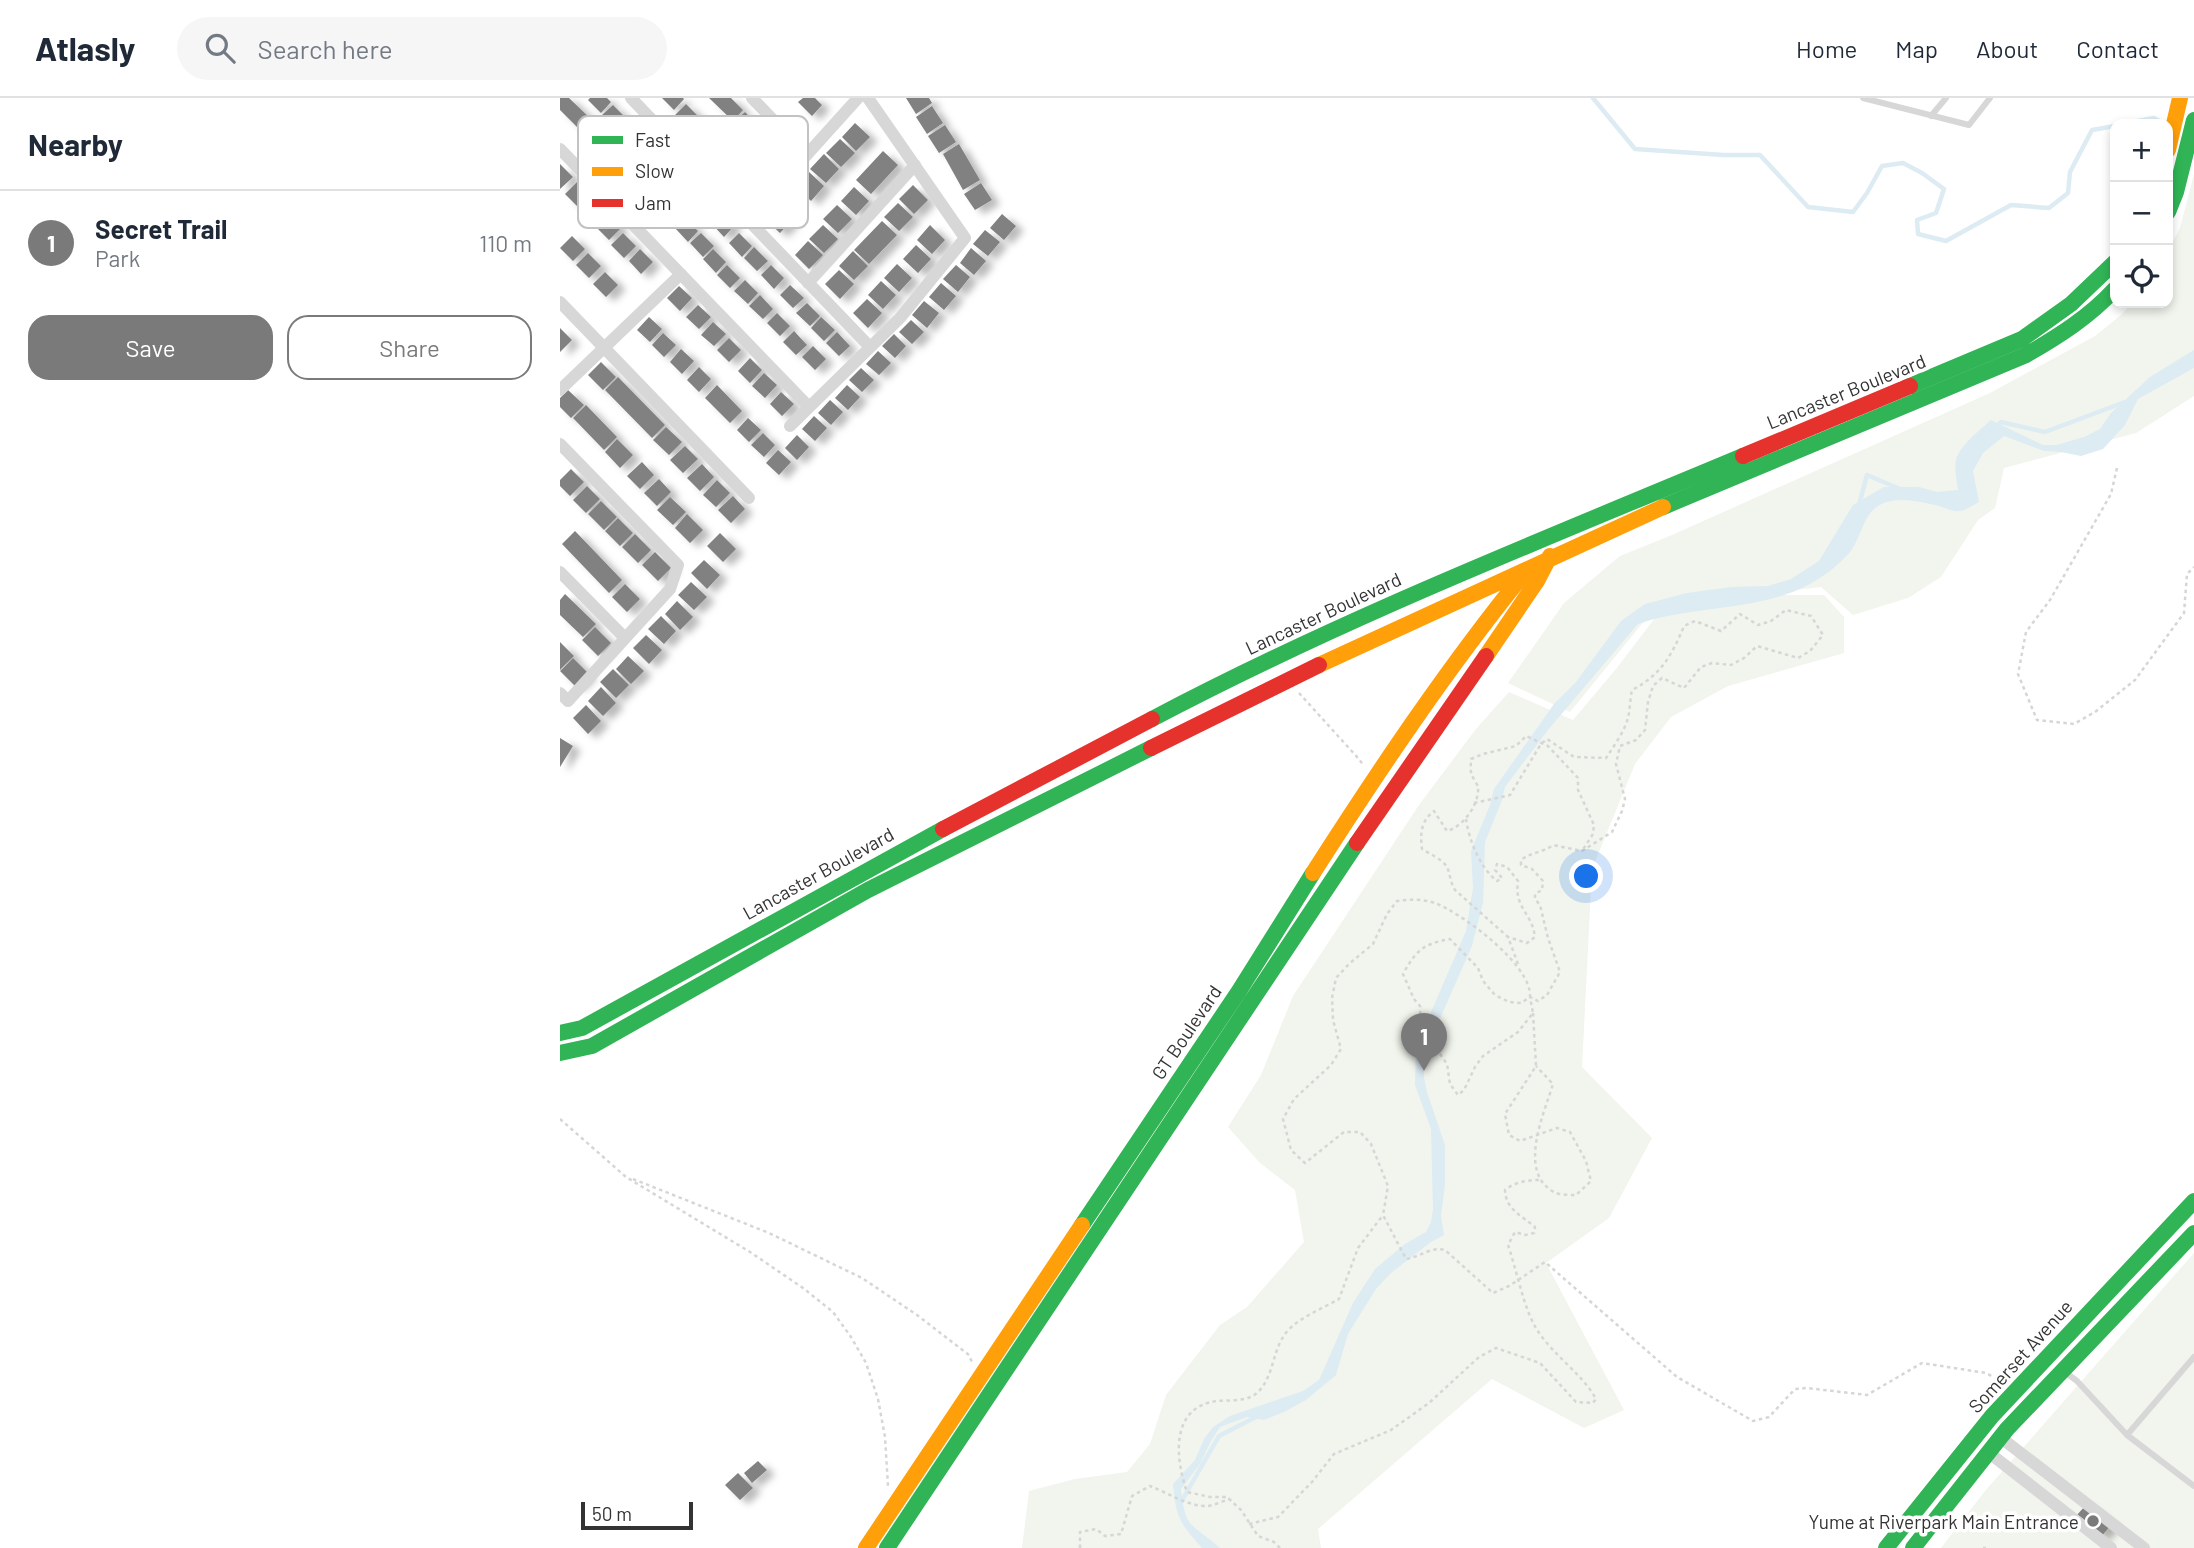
<!DOCTYPE html>
<html lang="en">
<head>
<meta charset="utf-8">
<style>
  body { margin:0; font-family:Barlow,sans-serif; background:#f6f6f7; color:#1f2937 }
  .controls { position:absolute; right:21px; top:21px; display:grid; overflow:hidden; border-radius:14px; box-shadow:0 4px 10px #0003 }
  .controls button { width:63px; height:63px; display:grid; place-items:center; padding:0; border:0; border-bottom:2px solid #e0e1e3; background:#fff; color:#1f2937; font:35px sans-serif }
  .scale { position:absolute; left:21px; bottom:18px; width:112px; box-sizing:border-box; padding-left:7px; border:4px solid #333; border-top:0; font-size:19px; line-height:24px; white-space:nowrap; color:#333; -webkit-text-stroke:5px #fff; paint-order:stroke }
  .you { position:absolute; left:1027px; top:779px; width:24px; height:24px; margin:-18px; border:5px solid #fff; border-radius:50%; background:#1a73e8; box-shadow:0 0 0 10px #1a73e833 }
  .badge { display:grid; place-items:center; width:46px; height:46px; border-radius:50%; background:#7a7a7a; color:#fff; font-size:23px; font-weight:700 }
  .pin { position:absolute; translate:-50% -58px; filter:drop-shadow(0 2px 4px #0008) }
  .pin::after { content:''; position:absolute; top:37px; width:24px; height:21px; background:inherit; clip-path:polygon(0 0,100% 0,50% 100%) }
  .list { margin:0; padding:0; list-style:none }
  h2 { display:flex; justify-content:space-between; align-items:center; height:91px; margin:0; padding:0 28px; font-size:30px }
  h2 small { font-size:23px; font-weight:400; color:#747a83 }
  .list li { display:grid; grid-template-columns:46px 1fr auto; gap:21px; align-items:center; box-sizing:border-box; height:105px; padding:0 28px; border-top:2px solid #e0e1e3 }
  .list b { display:block; font-size:26px; white-space:nowrap }
  .list p { margin:0; font-size:23px; white-space:nowrap; color:#747a83 }
  .list em { font-size:23px; font-style:normal; color:#747a83 }
  .actions { display:flex; gap:14px; padding:21px 28px }
  .actions a { flex:1; padding:16px 0; border:2px solid #7a7a7a; border-radius:21px; text-align:center; font-size:24px; color:#7a7a7a }
  .actions .main { background:#7a7a7a; color:#fff }
  .icon { flex:none; width:38px; height:38px; fill:none; stroke:currentColor; stroke-width:2; stroke-linecap:round; stroke-linejoin:round }
  .map { position:relative; flex:none; width:1634px; height:1450px; overflow:hidden }
  header { display:flex; align-items:center; gap:42px; box-sizing:border-box; height:98px; padding:0 35px; background:#fff; border-bottom:2px solid #e0e1e3 }
  header strong { font-size:33px }
  nav { display:flex; gap:38px; margin-inline-start:auto; font-size:24px }
  .search { width:490px; height:63px; background:#f6f6f7; display:flex; align-items:center; gap:18px; box-sizing:border-box; padding:0 24px; border-radius:38px; color:#747a83; font-size:26px }
  main { display:flex }
  aside { flex:1; background:#fff }
  .map>svg:first-child { display:block }
</style>
</head>
<body>
<header>
<strong>Atlasly</strong>
<div class="search"><svg class="icon" aria-label="search" viewBox="0 0 24 24"><circle cx="10" cy="10" r="6"/><path d="M15 15l6 6"/></svg>Search here</div>
<nav><a>Home</a><a>Map</a><a>About</a><a>Contact</a></nav>
</header>
<main>
<aside>
<h2>Nearby<small></small></h2>
<ul class="list">
<li><span class="badge">1</span><div><b>Secret Trail</b><p>Park</p></div><em>110 m</em></li>
</ul>
<div class="actions"><a class="main">Save</a><a>Share</a></div>
</aside>
<div class="map">
<svg width="1634" height="1450" viewBox="0 0 1634 1450">
  <defs>
    <filter id="shadow"><feDropShadow dx="8" dy="4.5" stdDeviation="3.5" flood-color="#0004"/></filter>
  </defs>
  <rect width="100%" height="100%" fill="#fff"/>
  <path fill="#f1f5ed" d="M1634,76V298L1576,335L1444,370L1435,410L1418,422L1381,479L1348,500L1293,517L1261,489L1168,500L1090,516L1010,614L948,585L1004,505L1060,458L1112,437L1430,295L1535,238L1561,217L1572,205H1608V153L1620,130Z
    M1225,497H1264L1284,519V555L1168,588L1111,619L1075,666L1032,771L1022,969L1092,1040L1049,1120L986,1165L1064,1312L1024,1330L932,1281L758,1431L761,1450H462L469,1393L515,1381L567,1374L590,1346L606,1297L660,1227L687,1209L744,1144L735,1092L700,1065L668,1029L701,977L733,898L859,707L916,631L949,594L1013,622L1056,571L1098,516L1140,507Z
    M1634,1155V1450H1381L1425,1393Z"/>
  <path fill="#ddebf3" d="M1634,252V270L1578,301L1565,327L1543,351L1521,358L1501,354L1484,353L1444,338L1423,355L1413,373L1419,404C1413,407 1405,413 1399,413C1394,414 1385,410 1379,408C1365,405 1345,400 1331,403C1302,409 1305,434 1290,454C1279,467 1263,479 1248,487C1196,514 1133,507 1078,526L988,632L945,689L941,705L925,744L923,805L912,848L864,957V979L867,994L885,1047V1087L881,1118L884,1137L871,1144L831,1175L816,1191L788,1236L776,1277L746,1302L724,1314L704,1322L687,1319L660,1329L651,1343L640,1366L621,1391C625,1432 632,1425 660,1450H642C620,1425 616,1420 613,1386L635,1362L644,1341L653,1329L670,1318L743,1293L759,1282L793,1205L815,1171L845,1146L866,1134L871,1124L873,1111L871,1031L855,987L856,949L906,833L913,790L911,753L930,707L934,691L994,606L1016,584L1061,523L1085,506L1127,495L1171,489L1208,488L1231,481L1259,463L1293,407L1324,389H1359L1377,394L1398,392C1397,383 1394,372 1396,362C1400,347 1419,333 1431,322L1483,347H1497L1524,339L1540,331L1551,315L1590,279Z"/>
  <g fill="none" stroke-linecap="round" stroke-linejoin="round">
    <path stroke="#ddebf3" stroke-width="4.5" d="M1033,0L1075,51L1163,57H1200L1248,109L1293,114L1307,95L1322,68L1343,65L1362,75L1384,91L1376,115L1357,122L1358,136L1386,143L1451,107L1489,110L1508,95L1510,74L1532,32L1555,28
      M1562,26L1594,20L1605,26
      M1436,329L1441,324L1485,334L1565,304
      M1299,407L1307,377L1340,391
      M621,1404L659,1338L698,1318"/>
  </g>
  <path fill="#818181" filter="url(#shadow)" d="M0,0H9L32,22L21,33L0,12Z
    M30,0H47L51,4L41,15L28,2Z
    M102,0H123L124,1L114,12Z
    M149,0H171L183,12L173,23Z
    M243,0H255L262,7L252,18L238,4Z
    M346,0H369L372,5L356,16Z
    M126,6L139,19L128,30L115,17Z
    M53,7L66,20L56,31L42,17Z
    M372,8L383,25L367,36L356,19Z
    M185,14L198,27L187,38L174,24Z
    M295,25L310,39L296,53L282,39Z
    M385,27L396,44L379,55L368,38Z
    M280,41L295,55L281,69L266,55Z
    M399,46L420,82L403,92L383,56Z
    M323,53L338,67L311,96L296,82Z
    M264,56L279,71L266,85L250,71Z
    M0,66L13,79L0,91Z
    M249,74L264,88L251,103L236,88Z
    M17,84L30,97L18,109L5,96Z
    M421,85L432,102L415,112L404,96Z
    M353,87L368,102L354,116L339,101Z
    M294,89L309,103L296,117L281,103Z
    M338,105L353,119L339,133L324,119Z
    M218,107L233,121L220,135L205,121Z
    M277,107L292,121L278,135L263,121Z
    M161,115L174,128L164,139L151,125Z
    M442,116L456,128L444,142L430,130Z
    M48,117L61,130L49,142L36,129Z
    M125,120L138,133L128,144L115,130Z
    M322,123L337,137L309,166L294,152Z
    M263,127L278,141L264,155L249,141Z
    M370,127L385,142L372,156L357,142Z
    M425,132L440,144L428,158L413,146Z
    M63,135L76,148L64,160L51,147Z
    M141,135L154,148L143,159L130,145Z
    M179,135L192,148L182,159L169,145Z
    M12,138L25,151L13,163L0,150Z
    M248,143L263,157L249,171L235,157Z
    M356,147L371,161L358,175L343,161Z
    M194,149L208,163L197,173L184,160Z
    M411,150L426,163L414,177L400,165Z
    M80,151L93,164L81,176L69,163Z
    M153,151L166,164L156,175L143,161Z
    M293,153L308,168L294,182L279,168Z
    M28,155L41,168L29,180L16,167Z
    M337,166L352,180L339,194L324,180Z
    M167,167L180,180L170,190L157,177Z
    M211,167L224,180L214,191L201,177Z
    M396,167L410,179L398,194L383,181Z
    M279,172L294,186L280,201L265,186Z
    M45,174L58,187L46,199L33,186Z
    M185,182L198,195L188,206L174,193Z
    M321,183L336,197L323,211L308,197Z
    M381,185L396,198L384,212L369,199Z
    M230,187L244,200L233,210L220,197Z
    M119,188L132,200L120,213L107,200Z
    M200,197L213,211L203,221L189,208Z
    M307,201L322,215L308,230L293,215Z
    M364,203L379,215L367,230L352,217Z
    M247,205L260,218L250,228L236,215Z
    M138,207L151,219L139,231L126,219Z
    M217,215L230,228L220,238L207,225Z
    M89,219L102,231L90,244L77,232Z
    M261,219L275,232L264,243L251,230Z
    M351,222L364,234L352,246L339,234Z
    M153,224L166,236L154,248L141,237Z
    M0,230L12,242L0,254Z
    M234,233L247,247L236,257L223,244Z
    M277,234L290,248L279,258L266,245Z
    M103,235L116,247L104,259L92,247Z
    M334,236L346,248L335,260L322,248Z
    M169,240L181,252L169,264L157,252Z
    M253,248L266,261L255,272L242,259Z
    M121,251L134,263L122,276L110,264Z
    M318,253L331,265L319,277L306,266Z
    M190,260L202,272L190,285L178,273Z
    M41,264L56,279L43,292L28,277Z
    M139,269L151,281L139,294L127,282Z
    M301,270L314,282L302,294L289,282Z
    M204,275L217,287L205,300L192,288Z
    M58,279L105,327L92,340L45,292Z
    M157,287L182,313L170,325L145,300Z
    M287,287L300,299L288,312L275,300Z
    M8,292L24,307L11,320L0,309V300Z
    M221,294L234,306L222,318L210,306Z
    M270,302L283,314L271,327L258,315Z
    M26,307L57,339L44,352L13,320Z
    M254,318L267,330L255,343L242,331Z
    M188,320L201,332L189,344L177,332Z
    M106,329L122,344L109,357L93,342Z
    M203,335L215,347L204,359L191,347Z
    M237,337L249,349L237,362L225,350Z
    M57,341L73,357L60,370L45,354Z
    M125,348L138,361L123,375L110,362Z
    M218,352L231,364L219,377L206,365Z
    M82,364L94,377L80,391L67,378Z
    M142,366L154,379L140,393L127,380Z
    M11,371L24,384L10,398L0,388V382Z
    M99,381L111,394L97,408L84,395Z
    M157,382L170,395L156,409L143,397Z
    M27,388L40,401L26,415L13,402Z
    M173,398L185,411L171,425L158,412Z
    M110,399L126,414L113,427L97,412Z
    M41,403L57,419L44,432L28,416Z
    M127,416L143,432L130,445L115,430Z
    M58,420L73,435L60,448L45,433Z
    M15,433L62,482L49,495L2,446Z
    M160,435L176,451L163,464L147,448Z
    M75,436L91,452L78,465L62,449Z
    M95,454L111,470L98,483L82,467Z
    M144,462L160,477L147,491L131,475Z
    M131,484L147,499L134,512L118,497Z
    M65,486L80,501L67,514L52,499Z
    M5,496L36,526L23,539L0,517V502Z
    M117,503L133,519L120,532L105,516Z
    M101,518L116,533L104,546L88,531Z
    M35,529L51,545L38,558L22,542Z
    M86,537L102,552L89,566L73,550Z
    M0,544L14,558L0,572Z
    M68,558L84,573L71,586L56,571Z
    M13,560L29,576L16,589L0,573Z
    M53,571L69,587L56,600L40,584Z
    M41,589L56,605L43,618L28,603Z
    M26,607L41,623L28,636L13,620Z
    M0,640L13,648L0,669Z
    M198,1363L207,1372L192,1385L184,1375Z
    M178,1375L193,1390L180,1402L165,1387Z
    M1526,1407L1551,1427L1541,1439L1516,1418Z"/>
  <g fill="none" stroke-linecap="round" stroke-linejoin="round">
    <path stroke="#d6d6d6" stroke-width="2.5" stroke-dasharray="3.5 3.5" stroke-linecap="butt" d="M1557,370L1551,396L1490,502L1466,534L1458,576L1477,622L1514,626L1535,614L1575,582L1624,515L1627,476L1634,469
      M739,595L798,660L804,668
      M914,705L950,697L981,646L987,641L1014,659L1046,660C1054,648 1064,634 1068,620C1070,611 1070,601 1072,592C1101,577 1112,557 1124,528L1135,523L1161,533L1180,516L1198,527L1211,523L1226,512L1251,518L1263,537L1250,553L1238,560L1197,548L1184,560L1171,567L1152,565L1141,569L1124,590L1102,580L1093,588L1088,604L1085,632L1076,642L1060,648L1056,666L1065,701L1062,713L1052,734L1022,753L993,747C982,755 971,754 961,762V767L972,771L983,783L982,792L975,796V801L980,807L988,840L1000,874L987,897L978,903L970,899L973,915L958,934L923,958L915,969L904,992L898,997L890,986L887,966L861,928L860,908L854,901L843,876C856,853 862,846 890,841L918,870L923,883L935,897L949,904L961,905L970,899C972,867 903,816 875,805C863,801 849,801 837,803L827,816L813,846L789,866L776,880L772,900L773,922L781,951L771,967L734,1001L723,1021L731,1052L745,1065L784,1034H800L811,1046L828,1088L823,1117L846,1161C860,1159 872,1148 885,1152L933,1195L949,1188L985,1164L1117,1279L1193,1323L1209,1319L1235,1291L1247,1290L1307,1297L1362,1265L1426,1275L1441,1283
      M906,721C909,742 920,770 937,783L942,780L935,772L937,766L947,769L958,783C954,811 972,814 975,839L967,845L948,839
      M958,866L948,839L895,792C890,784 890,775 887,769C882,761 870,756 862,751C860,735 861,723 874,713L887,733C903,729 920,706 918,688C917,687 913,679 912,678C910,673 911,667 911,661L923,656L956,648L966,638L988,648L1018,680V692L1034,727L1033,736L1022,753
      M973,915L976,968L945,1016L949,1037L960,1043L997,1030L1010,1034L1026,1063L1031,1083L1016,1097C1009,1097 999,1097 994,1094C957,1074 984,1016 993,986L976,968
      M0,1021L66,1079L190,1154L243,1190L273,1214L291,1239L306,1265L318,1301L325,1339L328,1388
      M73,1081L209,1135L302,1180L357,1217L409,1257L412,1264
      M689,1426L718,1419L752,1384L774,1356L831,1332L869,1305L919,1259L936,1250L980,1265L1016,1304L1033,1305L1036,1301C1022,1275 992,1257 976,1230C964,1211 956,1170 948,1147L955,1134L965,1137L974,1135L975,1129C961,1117 946,1112 945,1092C955,1084 968,1082 980,1082
      M520,1450V1434L536,1431L545,1438L561,1436L572,1398L590,1388C608,1395 629,1409 648,1408C655,1407 663,1403 670,1401
      M720,1450L714,1444L698,1438L681,1412L667,1399H650L627,1394C615,1360 610,1309 657,1303C670,1302 688,1304 698,1294C714,1278 712,1254 725,1236C737,1220 762,1211 779,1201L798,1150L823,1117
      M1423,1450H1426"/>
    <path stroke="#d7d7d7" stroke-width="6" d="M1303,0L1409,27L1430,0
      M1371,18L1386,0
      M1505,1274L1517,1283L1567,1337L1634,1388
      M1567,1337L1634,1259"/>
    <path stroke="#d7d7d7" stroke-width="12" d="M71,0L310,249
      M192,0L247,57
      M0,51L249,309
      M188,122L298,0
      M248,185L355,67
      M0,204L189,400
      M0,292L121,176
      M230,328L340,220L405,140L308,0
      M0,346L118,467L110,491L8,603L0,595
      M0,474L65,540
      M1440,1339L1584,1450
      M1428,1354L1551,1450"/>
    <path stroke="#30b455" stroke-width="16" d="M1608,114L1616,94L1634,22
      M1350,288L1462,241L1511,206L1555,164
      M1103,409L1466,257C1499,238 1529,219 1555,191
      M592,621C783,520 985,441 1183,358
      M0,935L22,930L383,731
      M0,955L32,948L308,792L591,650
      M522,1127L679,893L753,775
      M327,1450L797,745
      M1326,1450L1432,1318L1634,1103
      M1353,1450L1447,1331L1634,1135"/>
    <path stroke="#ff9f0a" stroke-width="16" d="M1608,52L1620,0
      M926,558L977,483L990,458
      M759,567L1103,409
      M753,775C819,672 888,569 966,473
      M306,1450L522,1127"/>
    <path stroke="#e5322d" stroke-width="16" d="M1183,358L1350,288
      M591,650L759,567
      M383,731L592,621
      M797,745L926,558"/>
  </g>
  <circle fill="#7a7a7a" stroke="#fff" stroke-width="2.5" cx="1533" cy="1423" r="7"/>
  <g text-anchor="middle" dominant-baseline="central" stroke-width="7" stroke-linejoin="round" paint-order="stroke">
    <g font-size="19" fill="#333" stroke="#fff">
      <text transform="translate(1286 293) rotate(-22)">Lancaster Boulevard</text>
      <text transform="translate(763 515) rotate(-25)">Lancaster Boulevard</text>
      <text transform="translate(258 775) rotate(-29)">Lancaster Boulevard</text>
      <text transform="translate(626 934) rotate(-56)">GT Boulevard</text>
      <text transform="translate(1460 1258) rotate(-48)">Somerset Avenue</text>
    </g>
    <g font-size="19" fill="#333" stroke="#fff" text-anchor="end">
      <text x="1519" y="1423">Yume at Riverpark Main Entrance</text>
    </g>
  </g>
  <rect x="18" y="18" width="230" height="112" rx="10" fill="#fff" stroke="#c2c2c2" stroke-width="2"/>
  <rect x="32" y="38" width="31" height="8" fill="#30b455"/>
  <rect x="32" y="69" width="31" height="9" fill="#ff9f0a"/>
  <rect x="32" y="101" width="31" height="8" fill="#e5322d"/>
  <g font-size="19" fill="#333">
    <text x="75" y="49">Fast</text>
    <text x="75" y="80">Slow</text>
    <text x="75" y="112">Jam</text>
  </g>
</svg>
<div class="controls">
<button>+</button>
<button>−</button>
<button><svg class="icon" aria-label="locate" viewBox="0 0 24 24"><circle cx="12" cy="12" r="6"/><path d="M12 2v4M12 18v4M2 12h4M18 12h4"/></svg></button>
</div>
<div class="scale">50 m</div>
<div class="you"></div>
<div class="pin badge" style="left:864px;top:973px">1</div>
</div>
</main>
</body>
</html>
